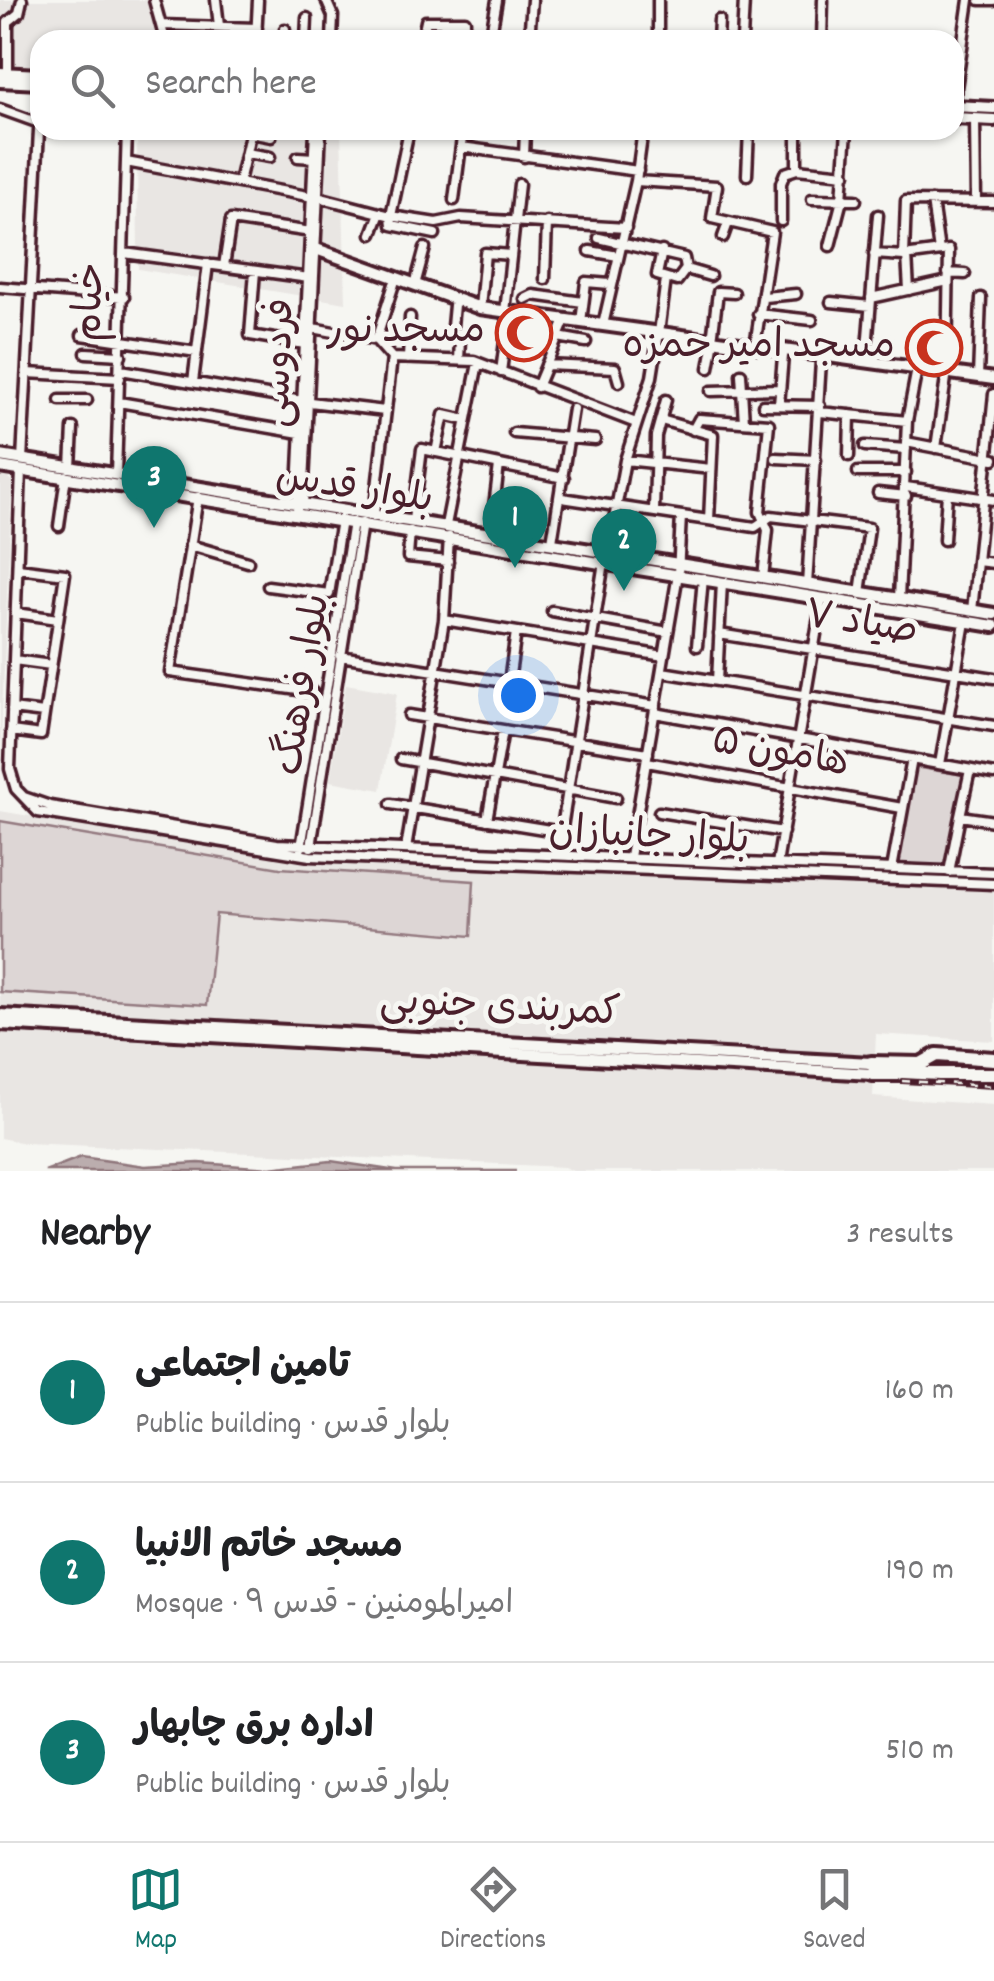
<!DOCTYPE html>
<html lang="en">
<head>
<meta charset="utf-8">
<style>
  body { margin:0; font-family:Dekko,"Playpen Sans Arabic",sans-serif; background:#f2f2f2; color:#202124 }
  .you { position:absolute; left:518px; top:695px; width:35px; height:35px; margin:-25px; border:8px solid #fff; border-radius:50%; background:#1a73e8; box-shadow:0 0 0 15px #1a73e833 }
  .badge { display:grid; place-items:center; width:65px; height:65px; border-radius:50%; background:#0f766e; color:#fff; font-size:32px; font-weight:700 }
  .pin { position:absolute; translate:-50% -82px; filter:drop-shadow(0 2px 5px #0008) }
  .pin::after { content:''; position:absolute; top:52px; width:35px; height:30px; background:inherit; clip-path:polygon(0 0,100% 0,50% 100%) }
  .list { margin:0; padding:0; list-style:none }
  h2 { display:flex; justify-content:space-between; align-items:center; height:130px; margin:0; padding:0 40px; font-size:42px }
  h2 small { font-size:32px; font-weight:400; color:#757577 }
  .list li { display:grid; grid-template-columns:65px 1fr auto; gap:30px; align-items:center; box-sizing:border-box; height:180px; padding:0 40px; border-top:2px solid #e0e0e0 }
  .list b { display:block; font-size:38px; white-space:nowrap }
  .list p { margin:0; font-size:32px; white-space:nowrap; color:#757577 }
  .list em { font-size:32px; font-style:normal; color:#757577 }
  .icon { flex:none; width:55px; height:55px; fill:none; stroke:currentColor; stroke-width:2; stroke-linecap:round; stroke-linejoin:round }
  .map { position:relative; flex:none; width:994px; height:1171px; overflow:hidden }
  .search { position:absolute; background:#fff; box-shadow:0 2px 8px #0004; left:30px; right:30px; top:30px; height:110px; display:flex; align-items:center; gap:25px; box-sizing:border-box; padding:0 35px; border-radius:30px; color:#757577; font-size:38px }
  .sheet { height:670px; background:#fff }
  nav { display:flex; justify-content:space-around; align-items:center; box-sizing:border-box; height:140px; border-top:2px solid #e0e0e0; background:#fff; font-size:28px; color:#757577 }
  nav a { display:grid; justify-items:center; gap:5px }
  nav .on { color:#0f766e }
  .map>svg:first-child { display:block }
</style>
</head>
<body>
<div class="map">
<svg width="994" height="1171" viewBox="0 0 994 1171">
  <rect width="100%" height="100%" fill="#f6f6f2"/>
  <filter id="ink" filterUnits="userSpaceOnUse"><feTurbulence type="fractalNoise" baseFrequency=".01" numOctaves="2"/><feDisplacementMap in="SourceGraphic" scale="20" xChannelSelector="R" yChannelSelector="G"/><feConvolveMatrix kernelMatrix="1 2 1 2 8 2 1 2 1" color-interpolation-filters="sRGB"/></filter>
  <g filter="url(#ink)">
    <path fill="#e9e6e3" d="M0,0H154L165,40H40V74L0,72Z
      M137,130H341L346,303L138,269Z
      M0,472L12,481L0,760Z
      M346,684L397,693L381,790L330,781Z
      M0,811L294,861L994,891V1041L876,1034L873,1097L994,1105V1171H573L564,1167L25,1143L0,1138Z"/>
    <path fill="#ddd6d5" stroke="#947a80" stroke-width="2.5" d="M914,767L964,775L948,866L896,863Z
      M0,821L280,868L474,881L471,936L216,914L207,1005L0,992Z"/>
    <path fill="#bbadae" stroke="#8e747a" stroke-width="2.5" d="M81,1157L145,1166L199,1163L270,1168L331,1161L397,1171H516H45Z"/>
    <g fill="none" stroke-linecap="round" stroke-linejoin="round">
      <g stroke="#4a1f2b" stroke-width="15">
        <path id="minor" d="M154,0L165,40
          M216,0L219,26
          M326,0L333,16L332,40
          M980,0H994
          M161,25L257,28
          M73,40V38
          M256,40L258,0
          M285,40V29
          M306,40L307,18
          M422,40L426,21H465L463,40
          M442,40L445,21
          M490,40L497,0
          M529,40L532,0
          M658,40V0
          M718,40L719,20
          M742,40L744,0
          M822,40L823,0
          M8,74V22L19,13L22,0
          M954,102L969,0
          M0,109L39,123
          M975,119L976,202
          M250,133L271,137
          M461,147L638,171
          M246,153L270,157
          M298,157L314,158
          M524,157L525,130
          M126,162L313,197
          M797,169L845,174
          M747,175L749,130
          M636,181L717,186L712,218L772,232L755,346
          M239,182L251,130
          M318,197L391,216L436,223L461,218L626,228
          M812,199L856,200
          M454,200L463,130
          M932,201L939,251
          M391,216L409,130
          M391,216L392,225L435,234
          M781,221V183L785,173L797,169V130
          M372,234L380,213
          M723,237L728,223
          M599,238L684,258L686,269L677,281L657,275L662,251
          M830,246L842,200L847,130
          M590,251L618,256
          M124,253L309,278
          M874,254L904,256L949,250L947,372
          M907,255L909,290
          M904,256L906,201L994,202
          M224,266L231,220L311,232
          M686,269L710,276
          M255,271L250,335L305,344
          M948,273L965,274
          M545,279L547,222
          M415,285L425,248
          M0,287L124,297
          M764,297L796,294
          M871,298L948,281
          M525,299L533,295L583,302
          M831,302L870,306
          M454,305L451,337L460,340L459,360
          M480,308L485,253L511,255
          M505,312L519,184
          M758,314L812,320
          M581,322L586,282L610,284
          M603,325L636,181L643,130
          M313,328L376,340
          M659,333L666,279
          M82,335L197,352
          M558,337L586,342
          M712,340L718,292L734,293
          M518,343L520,320
          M86,353L121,355
          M392,358L474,361L636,423
          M392,358L376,340L394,284
          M408,359L410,317
          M866,361L878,215
          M546,365L615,368L619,382
          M709,368L713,346
          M121,370L302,401
          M501,372L508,318
          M27,373L120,378
          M741,374L744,422
          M978,377L981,298
          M193,382L208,264
          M537,387L563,325
          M711,391L780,389
          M60,400H87
          M119,402L300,433
          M310,402L385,411
          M763,405L820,406
          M779,405L783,356
          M820,412L907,421
          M661,420L713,435L709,520
          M693,430L699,419L769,424L760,512L768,530L763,578
          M514,433L595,440
          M906,442L994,459
          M865,446L906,449
          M936,448L946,378
          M436,452L444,415L466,420
          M849,456L850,415
          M776,458L816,460
          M22,460L40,111
          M625,460L711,469
          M71,467L73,428
          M21,470L10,769L16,789L38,812L310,856L994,884
          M858,472H906
          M116,475L127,130
          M906,487L994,500
          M878,493L906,496
          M198,497L170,672L312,692
          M562,498L755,527L771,516L869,528L860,593
          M303,505L321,130
          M297,512L315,130
          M654,512L656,436L666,400
          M374,514L392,358
          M413,520L422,449L564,478
          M446,525L478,363
          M59,526L66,476
          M410,531L408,557L448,561
          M491,532L499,465
          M944,540L947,493
          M552,542L573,409
          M190,545L248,562
          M608,552L625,460L652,377L658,339
          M977,561L994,563
          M807,585L821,361
          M268,586L329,594L341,520
          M899,599L907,421L916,374
          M552,611L668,632
          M972,611L994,394
          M16,613L58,619
          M444,620L664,656
          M719,634L994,678
          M697,646L703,578
          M340,656L656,706
          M14,660L51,665
          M662,672L994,726
          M717,681L722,582
          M509,682L516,632
          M12,709L44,713
          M655,713L994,774
          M409,715L648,753
          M11,731L41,735L65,574L18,568
          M401,759L616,798
          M647,762L902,808
          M940,764L965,622
          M970,770L960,816L994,821
          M24,797L50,806L277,844L994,873
          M391,804L562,832
          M659,812L783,832
          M487,820L503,730
          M311,847L362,523
          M301,848L353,522
          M406,849L444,620L449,537
          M558,853L604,562
          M630,857L678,574L681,516
          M777,864L822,599
          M892,869L912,759
          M949,872L960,816"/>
      </g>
      <g stroke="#4a1f2b" stroke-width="18">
        <path id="major" d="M0,73L40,75
          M0,81L40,83
          M954,106L994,108
          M954,118L994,120
          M316,249L480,308L994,379
          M0,456L994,614
          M0,467L994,626
          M0,1015L871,1063
          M0,1024L872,1074"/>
      </g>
      <g stroke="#4a1f2b" stroke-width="20">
        <path id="highway" d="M871,1063L921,1064L937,1055L994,1059
          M872,1074H994"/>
      </g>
      <use href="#minor" stroke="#f6f6f2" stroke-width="8"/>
      <use href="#major" stroke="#f6f6f2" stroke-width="10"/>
      <use href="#highway" stroke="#f6f6f2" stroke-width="12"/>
      <g stroke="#4a1f2b" stroke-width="6">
        <path id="rail" d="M902,1081L994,1086"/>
      </g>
      <use href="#rail" stroke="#f6f6f2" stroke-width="2.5" stroke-dasharray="8" stroke-linecap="butt"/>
    </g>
  </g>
  <defs>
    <g id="mosque-ring" transform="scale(2.875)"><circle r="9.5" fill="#f6f6f2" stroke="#c8321e" stroke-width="1.5"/><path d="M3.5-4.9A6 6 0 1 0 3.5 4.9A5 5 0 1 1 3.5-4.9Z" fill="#c8321e"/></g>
  </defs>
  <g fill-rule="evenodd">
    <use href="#mosque-ring" x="524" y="333"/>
    <use href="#mosque-ring" x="934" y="348"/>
  </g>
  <g text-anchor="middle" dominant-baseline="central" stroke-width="10" stroke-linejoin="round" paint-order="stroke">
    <g font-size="40" fill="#4a1f2b" stroke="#f6f6f2">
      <text transform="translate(93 302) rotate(-88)">خیام</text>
      <text transform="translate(282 363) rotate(-88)">فردوسی</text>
      <text transform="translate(354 491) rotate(9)">بلوار قدس</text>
      <text transform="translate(861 626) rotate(9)">صیاد ۷</text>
      <text transform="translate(306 685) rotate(-81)">بلوار فرهنگ</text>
      <text transform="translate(780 755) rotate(10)">هامون ۵</text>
      <text transform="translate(649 839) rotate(3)">بلوار جانبازان</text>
      <text transform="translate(500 1010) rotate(3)">کمربندی جنوبی</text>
    </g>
    <g font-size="40" fill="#4a1f2b" stroke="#f6f6f2" text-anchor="end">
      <text x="485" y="333">مسجد نور</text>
      <text x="895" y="348">مسجد امیر حمزه</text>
    </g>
  </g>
</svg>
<div class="you"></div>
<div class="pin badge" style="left:515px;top:568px">1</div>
<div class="pin badge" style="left:624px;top:591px">2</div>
<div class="pin badge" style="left:154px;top:528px">3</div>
<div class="search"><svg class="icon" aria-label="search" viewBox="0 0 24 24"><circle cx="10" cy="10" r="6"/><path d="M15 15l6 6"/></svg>Search here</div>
</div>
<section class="sheet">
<h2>Nearby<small>3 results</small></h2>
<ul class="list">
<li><span class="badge">1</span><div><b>تامین اجتماعی</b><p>Public building · بلوار قدس</p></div><em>160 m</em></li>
<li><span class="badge">2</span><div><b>مسجد خاتم الانبیا</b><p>Mosque · امیرالمومنین - قدس ۹</p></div><em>190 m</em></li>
<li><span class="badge">3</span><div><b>اداره برق چابهار</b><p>Public building · بلوار قدس</p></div><em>510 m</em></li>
</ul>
</section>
<nav>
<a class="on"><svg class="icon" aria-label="map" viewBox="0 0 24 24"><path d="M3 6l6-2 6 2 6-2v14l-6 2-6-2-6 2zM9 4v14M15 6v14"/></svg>Map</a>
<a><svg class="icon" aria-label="directions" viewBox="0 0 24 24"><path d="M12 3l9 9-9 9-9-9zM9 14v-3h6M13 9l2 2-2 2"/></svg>Directions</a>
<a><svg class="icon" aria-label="saved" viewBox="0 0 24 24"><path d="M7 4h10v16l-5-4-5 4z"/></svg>Saved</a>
</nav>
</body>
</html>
